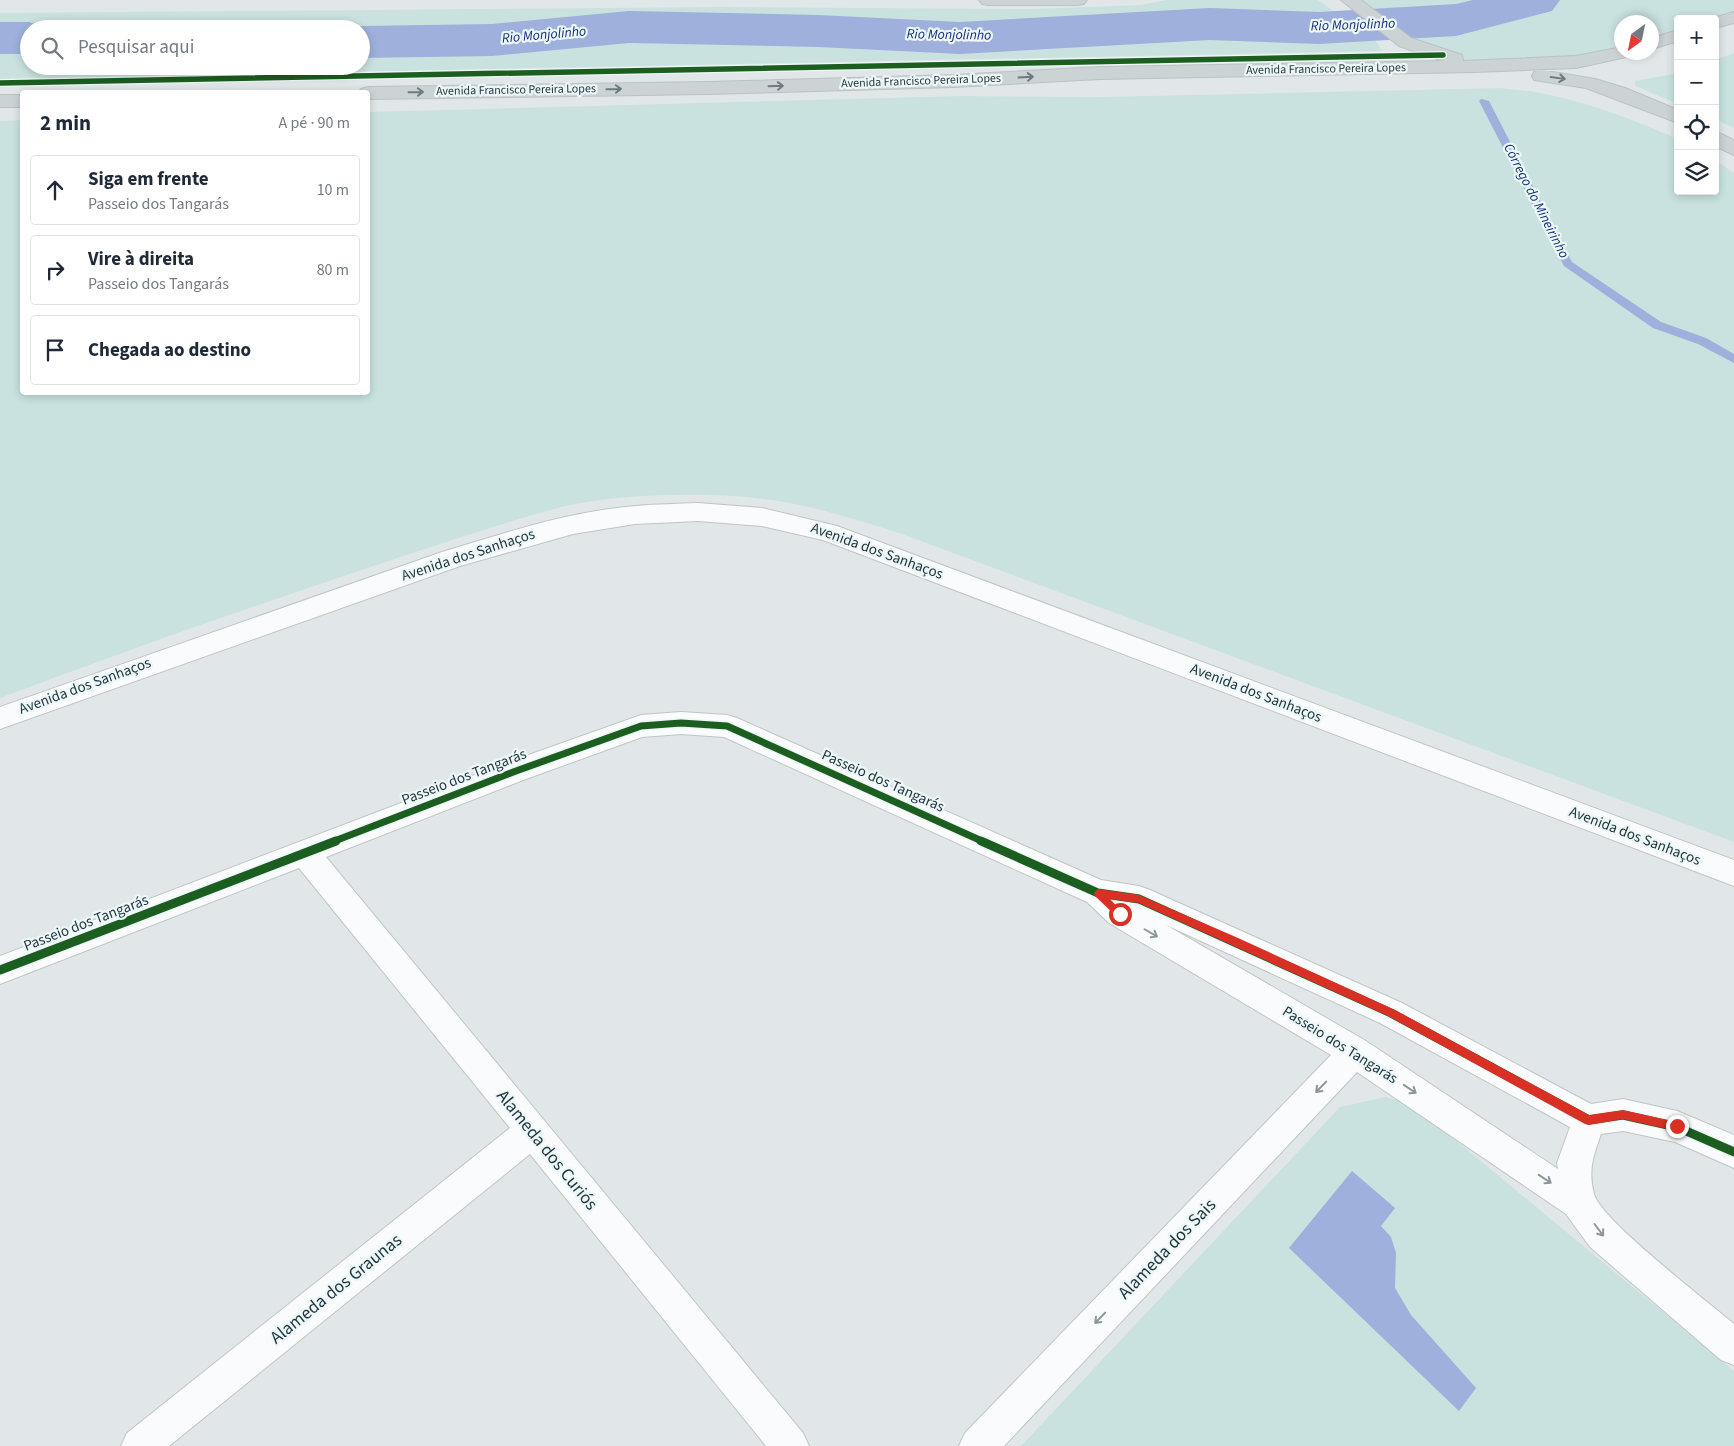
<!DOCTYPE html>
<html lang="pt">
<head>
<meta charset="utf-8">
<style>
  body { margin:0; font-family:"Source Sans 3",sans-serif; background:#f2f2f3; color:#1f2937 }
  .controls { position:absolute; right:15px; top:15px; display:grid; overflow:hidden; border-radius:5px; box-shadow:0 2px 8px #0003 }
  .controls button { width:45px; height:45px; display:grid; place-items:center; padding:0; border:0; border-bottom:1px solid #e0e1e3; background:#fff; color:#1f2937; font:25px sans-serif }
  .compass { position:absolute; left:1614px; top:15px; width:45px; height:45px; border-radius:50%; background:#fff; box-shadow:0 2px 8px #0003; rotate:213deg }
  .stop { position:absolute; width:15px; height:15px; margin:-11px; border:4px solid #d93025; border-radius:50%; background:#fff }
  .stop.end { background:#d93025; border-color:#fff; box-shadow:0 1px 5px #0008 }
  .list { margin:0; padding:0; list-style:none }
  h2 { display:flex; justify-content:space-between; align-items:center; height:65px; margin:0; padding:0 20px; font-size:21px }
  h2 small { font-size:16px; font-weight:400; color:#747a83 }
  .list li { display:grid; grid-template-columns:32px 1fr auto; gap:15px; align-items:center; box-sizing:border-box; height:70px; margin:0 10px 10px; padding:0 10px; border:1px solid #e0e1e3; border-radius:5px }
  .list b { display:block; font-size:19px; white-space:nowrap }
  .list p { margin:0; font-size:16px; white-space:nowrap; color:#747a83 }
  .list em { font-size:16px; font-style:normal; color:#747a83 }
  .icon { flex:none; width:28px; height:28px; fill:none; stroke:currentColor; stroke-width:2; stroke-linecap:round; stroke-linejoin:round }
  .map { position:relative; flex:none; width:1734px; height:1446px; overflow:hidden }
  .search { position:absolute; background:#fff; box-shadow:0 2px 8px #0003; left:20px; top:20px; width:350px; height:55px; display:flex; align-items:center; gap:12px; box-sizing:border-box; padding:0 18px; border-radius:28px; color:#747a83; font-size:19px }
  .panel { position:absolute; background:#fff; box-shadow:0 2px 8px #0003; left:20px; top:90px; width:350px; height:305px; border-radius:5px }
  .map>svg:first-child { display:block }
</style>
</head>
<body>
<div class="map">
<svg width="1734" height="1446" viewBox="0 0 1734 1446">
  <rect width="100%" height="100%" fill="#e1e7e8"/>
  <path fill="#c9e2df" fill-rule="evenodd" d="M1167,0H1318L1376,41L1382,51L0,79V13L721,7L1032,9L1141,5ZM29,29H361V66H29Z
    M1350,0H1734V17L1678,19V35L1652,44V22H1622V52L1475,66L1405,42Z
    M1734,53V128L1715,119V60Z
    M1678,73V104L1635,86V81Z
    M1500,88C1517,90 1534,91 1550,95C1594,104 1636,121 1678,139V191H1715V160L1734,173V842L902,534C855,519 805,503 756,498C699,492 609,494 554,509C478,530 404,556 329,581C219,618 109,657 0,698V121L22,120V392H368V112L961,96L1100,97Z
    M1385,1097L1412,1104L1734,1371V1446H1021L1340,1107Z"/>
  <path fill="#9eb0db" d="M1352,1171L1395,1208L1381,1226L1391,1237L1396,1253L1395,1288L1411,1315L1476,1388L1459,1411L1289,1248Z"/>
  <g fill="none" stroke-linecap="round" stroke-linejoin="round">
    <path fill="#9eb0db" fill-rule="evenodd" d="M1481,99L1489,101L1572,262L1661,322L1706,338L1734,354V363L1698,344L1653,328L1564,266L1479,101Z"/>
    <path fill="#9eb0db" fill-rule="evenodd" d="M1473,0H1560L1552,11L1456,36L1319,44L1210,40L960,54L818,47L629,43L492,56L361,58V29H350L361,26L492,24L629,11L818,15L960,22L1210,8L1319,12L1456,4Z
      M0,22H29L49,29H29V54H0Z"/>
    <g stroke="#c0c5c6" stroke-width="2">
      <path id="minor" d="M698,503L762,508L837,526L1734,860V886L823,540L762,526L698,521L635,524L573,534L460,566L0,729V707L442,552C505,533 570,511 636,506C657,504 677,504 698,503Z
        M681,712L727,715L737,718L1101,880L1139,886L1150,890L1402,1003L1591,1104L1623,1099L1677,1111L1734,1135V1168L1675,1142L1623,1131L1601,1134C1593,1157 1588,1170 1594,1194C1600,1219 1708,1302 1734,1324V1365L1721,1360L1590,1247L1566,1214L1357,1072L1004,1446H959L965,1433L1331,1055L1109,923L1087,902L724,737L681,734L642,737L526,779L326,857L803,1433L809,1446H766L530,1154L169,1446H121L127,1433L510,1128L299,868L0,984V956L506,763L641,715ZM1166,925L1380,1023L1570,1127L1557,1163L1558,1169L1366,1041Z"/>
    </g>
    <g stroke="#bbc2c5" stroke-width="2">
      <path id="major" d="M979,0H1087L1084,4L1078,5H988L982,4Z
        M1341,0H1361L1411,38L1462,55L1463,61L1576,56L1622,47V52H1633L1631,56L1576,68L1475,72L1100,79L954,87L708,94L368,99V92H359L361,89L368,87L708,82L954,75L1100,67L1443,61L1399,46Z
        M1734,12V23L1715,28V19H1710Z
        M1678,30V41L1652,49V38Z
        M1541,70L1595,79L1625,88L1678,110V123L1586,88L1534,80L1532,76L1534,72Z
        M0,95H22V107H0Z
        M1715,131L1734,140V155L1715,146Z"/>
    </g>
    <use href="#minor" fill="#fafbfc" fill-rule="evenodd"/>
    <use href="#major" fill="#ccd3d5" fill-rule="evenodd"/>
    <g stroke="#eef7f7" stroke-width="8">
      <path id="cycleway-far2" d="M0,83L1443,55"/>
    </g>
    <g stroke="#eef7f7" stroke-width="10">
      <path id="cycleway-far1" d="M332,842L516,771L641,726L681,723L727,726L984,842"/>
    </g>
    <g stroke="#eef7f7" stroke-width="12">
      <path id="cycleway" d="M981,841L1098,893L1139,899L1391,1013L1589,1120L1623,1115L1677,1127L1734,1152
        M0,970L336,841"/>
    </g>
    <use href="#cycleway-far2" stroke="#1b5e20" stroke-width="5.5"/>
    <use href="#cycleway-far1" stroke="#1b5e20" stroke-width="7"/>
    <use href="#cycleway" stroke="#1b5e20" stroke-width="9"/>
  </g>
  <defs><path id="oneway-shaft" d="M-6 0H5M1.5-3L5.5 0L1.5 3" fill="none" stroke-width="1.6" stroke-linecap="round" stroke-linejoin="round" transform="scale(1.25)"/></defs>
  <g stroke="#6c7b81">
    <use href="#oneway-shaft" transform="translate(1026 77) rotate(-3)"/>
    <use href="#oneway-shaft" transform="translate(1558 78) rotate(8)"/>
    <use href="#oneway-shaft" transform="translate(776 86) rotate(-2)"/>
    <use href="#oneway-shaft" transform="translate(614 89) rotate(-1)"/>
    <use href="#oneway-shaft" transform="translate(416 92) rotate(-1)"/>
  </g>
  <g stroke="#8c979c">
    <use href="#oneway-shaft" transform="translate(1151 933) rotate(30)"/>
    <use href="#oneway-shaft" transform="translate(1321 1087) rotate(134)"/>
    <use href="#oneway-shaft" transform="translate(1410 1089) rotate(34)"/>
    <use href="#oneway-shaft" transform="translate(1545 1179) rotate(34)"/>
    <use href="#oneway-shaft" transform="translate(1599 1230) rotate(53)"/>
    <use href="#oneway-shaft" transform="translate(1100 1318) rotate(134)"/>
  </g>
  <path fill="#d93025" d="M1098,889L1139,895L1238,938L1395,1010L1589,1115L1623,1110L1677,1122L1682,1126L1677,1131L1623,1119L1589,1125L1585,1124L1388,1016L1139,903L1110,899L1124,914L1123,917H1117L1095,896L1094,893Z"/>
  <g text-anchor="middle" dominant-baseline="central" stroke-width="4.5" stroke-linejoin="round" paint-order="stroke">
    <g font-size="12" fill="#1e333c" stroke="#eef7f7">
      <text transform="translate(1326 69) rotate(-1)">Avenida Francisco Pereira Lopes</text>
      <text transform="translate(921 81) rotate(-2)">Avenida Francisco Pereira Lopes</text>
      <text transform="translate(516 90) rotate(-1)">Avenida Francisco Pereira Lopes</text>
    </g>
    <g font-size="14" font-style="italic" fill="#142f7b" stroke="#eef7f7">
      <text transform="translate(1353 25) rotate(-2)">Rio Monjolinho</text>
      <text transform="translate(544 35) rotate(-5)">Rio Monjolinho</text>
      <text transform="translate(949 35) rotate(1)">Rio Monjolinho</text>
      <text transform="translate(1536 201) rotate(63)">Córrego do Mineirinho</text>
    </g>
    <g font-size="15" fill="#1e333c" stroke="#eef7f7">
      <text transform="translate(877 551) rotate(20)">Avenida dos Sanhaços</text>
      <text transform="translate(468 555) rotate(-18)">Avenida dos Sanhaços</text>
      <text transform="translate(85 686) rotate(-20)">Avenida dos Sanhaços</text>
      <text transform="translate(1256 693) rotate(21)">Avenida dos Sanhaços</text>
      <text transform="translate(464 777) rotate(-21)">Passeio dos Tangarás</text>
      <text transform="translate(883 781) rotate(24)">Passeio dos Tangarás</text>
      <text transform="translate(1635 836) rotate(21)">Avenida dos Sanhaços</text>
      <text transform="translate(86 923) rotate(-21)">Passeio dos Tangarás</text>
      <text transform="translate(1340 1045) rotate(32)">Passeio dos Tangarás</text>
    </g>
    <g font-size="18" fill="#1e333c" stroke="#eef7f7">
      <text transform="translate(547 1150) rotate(51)">Alameda dos Curiós</text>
      <text transform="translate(1167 1249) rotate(-46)">Alameda dos Sais</text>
      <text transform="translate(336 1289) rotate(-39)">Alameda dos Graunas</text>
    </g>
  </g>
</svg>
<div class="controls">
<button>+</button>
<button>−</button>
<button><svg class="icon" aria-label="locate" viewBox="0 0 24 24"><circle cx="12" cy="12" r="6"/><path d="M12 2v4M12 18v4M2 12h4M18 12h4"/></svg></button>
<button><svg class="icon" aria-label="layers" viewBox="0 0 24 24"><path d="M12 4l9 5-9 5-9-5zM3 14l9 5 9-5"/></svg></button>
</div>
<svg class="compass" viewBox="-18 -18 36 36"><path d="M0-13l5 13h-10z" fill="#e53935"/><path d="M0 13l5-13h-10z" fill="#747a83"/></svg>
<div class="stop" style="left:1120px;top:914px"></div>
<div class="stop end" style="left:1677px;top:1126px"></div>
<div class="search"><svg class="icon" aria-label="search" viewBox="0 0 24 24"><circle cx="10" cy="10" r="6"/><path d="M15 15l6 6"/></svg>Pesquisar aqui</div>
<section class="panel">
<h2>2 min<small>A pé · 90 m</small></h2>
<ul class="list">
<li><svg class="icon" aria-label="ahead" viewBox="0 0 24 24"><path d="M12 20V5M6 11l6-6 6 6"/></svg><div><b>Siga em frente</b><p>Passeio dos Tangarás</p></div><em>10 m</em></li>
<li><svg class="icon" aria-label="right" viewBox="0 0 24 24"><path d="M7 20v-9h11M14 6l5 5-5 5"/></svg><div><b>Vire à direita</b><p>Passeio dos Tangarás</p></div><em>80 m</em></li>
<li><svg class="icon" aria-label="arrive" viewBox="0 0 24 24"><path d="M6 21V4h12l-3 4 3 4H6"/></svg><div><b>Chegada ao destino</b></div></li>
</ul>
</section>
</div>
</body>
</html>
